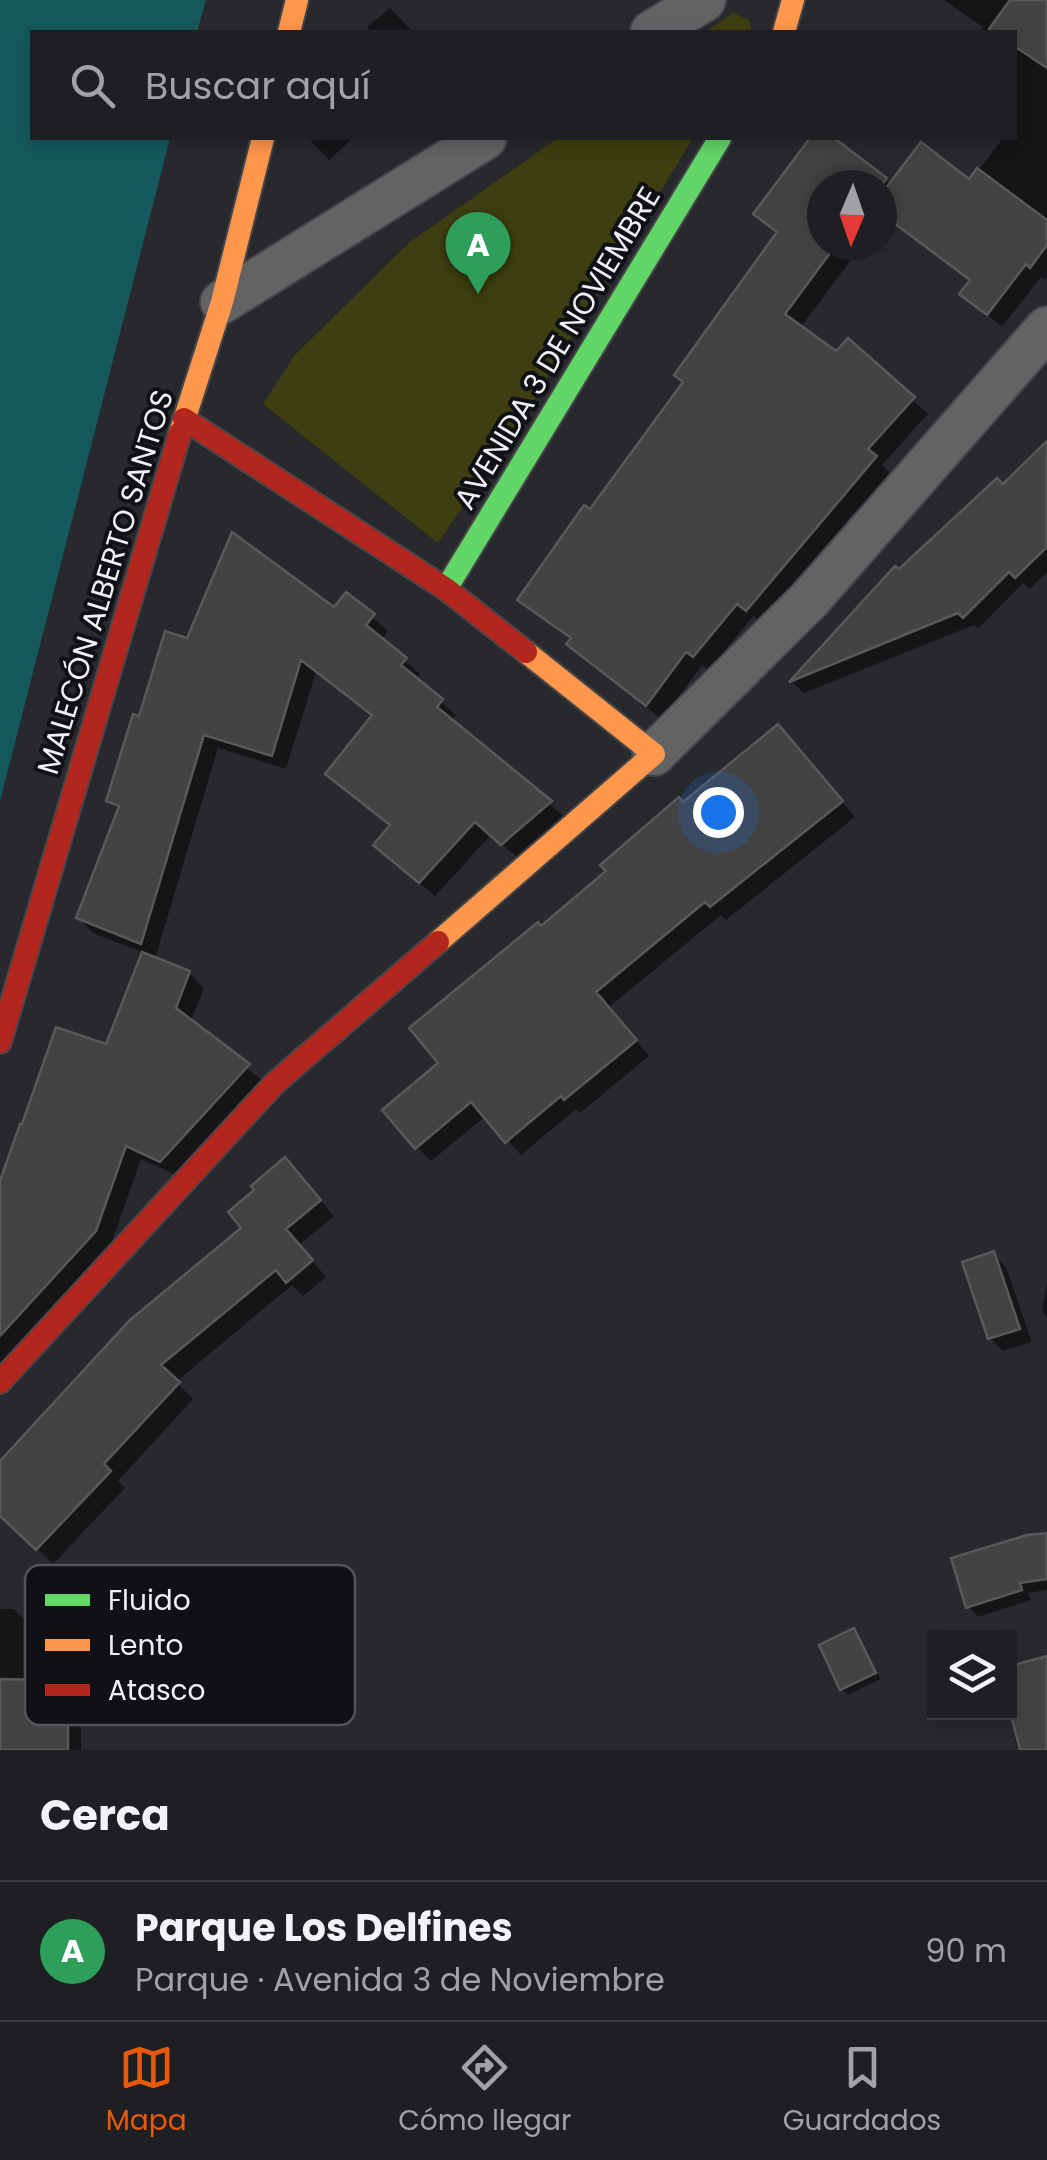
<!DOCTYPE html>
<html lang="es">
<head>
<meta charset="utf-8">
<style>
  body { margin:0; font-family:Poppins,sans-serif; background:#2b2c2f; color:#f1f3f6 }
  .controls { position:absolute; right:30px; bottom:30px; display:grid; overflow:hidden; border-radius:0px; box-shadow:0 5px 15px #0003 }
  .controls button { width:90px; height:90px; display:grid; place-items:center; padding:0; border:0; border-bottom:2px solid #3c3d40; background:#1e1f22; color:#f1f3f6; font:50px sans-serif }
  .compass { position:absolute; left:807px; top:170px; width:90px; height:90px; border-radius:50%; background:#1e1f22; box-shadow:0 5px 15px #0003; rotate:182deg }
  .you { position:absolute; left:718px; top:812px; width:35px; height:35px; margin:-25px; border:8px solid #fff; border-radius:50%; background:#1a73e8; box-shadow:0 0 0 15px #1a73e833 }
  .badge { display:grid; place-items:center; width:65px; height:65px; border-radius:50%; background:#ea580c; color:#fff; font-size:32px; font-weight:700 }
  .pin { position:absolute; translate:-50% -82px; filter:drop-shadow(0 2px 5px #0008) }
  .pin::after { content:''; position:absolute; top:52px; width:35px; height:30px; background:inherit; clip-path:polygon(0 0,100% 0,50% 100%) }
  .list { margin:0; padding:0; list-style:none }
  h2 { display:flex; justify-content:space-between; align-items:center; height:130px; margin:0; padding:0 40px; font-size:42px }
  h2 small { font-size:32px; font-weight:400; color:#a1a2a5 }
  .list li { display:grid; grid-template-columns:65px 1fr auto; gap:30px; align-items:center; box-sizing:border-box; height:140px; padding:0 40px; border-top:2px solid #3c3d40 }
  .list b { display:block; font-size:38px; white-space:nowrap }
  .list p { margin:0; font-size:32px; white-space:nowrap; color:#a1a2a5 }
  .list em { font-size:32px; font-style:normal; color:#a1a2a5 }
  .icon { flex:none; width:55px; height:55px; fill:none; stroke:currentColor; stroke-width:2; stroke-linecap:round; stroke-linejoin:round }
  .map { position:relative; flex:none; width:1047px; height:1750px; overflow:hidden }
  .search { position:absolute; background:#1e1f22; box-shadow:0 5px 15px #0003; left:30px; right:30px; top:30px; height:110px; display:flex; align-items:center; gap:25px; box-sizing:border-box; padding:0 35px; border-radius:0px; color:#a1a2a5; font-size:38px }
  .sheet { height:270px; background:#1e1f22 }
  nav { display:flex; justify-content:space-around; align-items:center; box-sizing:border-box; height:140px; border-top:2px solid #3c3d40; background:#1e1f22; font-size:28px; color:#a1a2a5 }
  nav a { display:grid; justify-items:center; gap:5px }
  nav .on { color:#ea580c }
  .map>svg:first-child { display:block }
</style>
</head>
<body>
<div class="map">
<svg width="1047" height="1750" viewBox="0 0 1047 1750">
  <rect width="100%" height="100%" fill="#28292d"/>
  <path fill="#3e3f10" d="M733,13L749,20L752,32H706Z
    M558,138H693L526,413L438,543L263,404L295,355L410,242Z"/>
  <path fill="#15595c" d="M0,0H206L197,32H32V138H170L0,801Z"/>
  <path fill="#0007" d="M944,0H1047V277L1045,280L1041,277L1002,327L963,294L971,282L884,216L882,219V185H822V245H862L800,328L837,354L848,342L928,414L882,465L890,473L762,624L753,616L709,670L702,665L662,719L584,659L569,644L572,641L520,600L590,512L685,383L778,234L756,214L814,138H830L891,185L969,183L1003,138H1014V32H979L983,27Z
    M390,8L396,14L413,32H372L367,27Z
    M308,138H353L329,160Z
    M1047,444V572L1030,589L1023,583L978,629L974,625L804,693L792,682L896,570L899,573L1003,488Z
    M347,595L388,631L381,640L420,674L415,680L456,715L451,722L565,817L518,858L491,835L435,896L391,859L392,826L343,788L374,717L316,672L286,769L218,748L155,959L189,973L204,988L190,1023L263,1081L176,1175L141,1159L110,1247L0,1367V1190L107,1047L144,953L93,933L79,918L120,811L109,800L141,720L189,641L335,611Z
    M792,742L855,817L726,920L721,915L609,1007L649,1056L580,1113L576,1109L521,1155L486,1116L431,1161L417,1147L442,1063L541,929L683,805Z
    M300,1176L334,1216L299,1245L326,1277L303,1296L292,1285L176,1382L193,1399L118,1481L125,1488L53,1564L0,1514V1465Z
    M993,1254L1006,1267L1032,1342L1003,1351L990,1338Z
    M1047,1283V1317L1042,1311Z
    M1047,1535V1590L1028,1593L1031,1600L978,1617L968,1606Z
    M0,1609H14L27,1623L25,1682H37L51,1696V1713H67L81,1727V1750H0Z
    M853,1631L881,1679L848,1695L842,1689Z
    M1047,1659V1750H1018L1009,1712L1010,1668Z"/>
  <path fill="#434343" stroke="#59585a" stroke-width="2.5" d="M1010,0H1047V68L1014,46V32H994L989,29Z
    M810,138H834L887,178L882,185H822V245H836L785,314L836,351L848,338L915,397L868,449L877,456L746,611L737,604L693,657L686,652L646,706L566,644L571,638L517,600L584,505L590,509L683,382L674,375L777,232L753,214Z
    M921,142L969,179L977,168L1047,220V245L1030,268L1026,264L987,315L959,294L970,280L882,214V193Z
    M1047,441V547L1015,578L1009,572L963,618L958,613L789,682L895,566L899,569L997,478L1003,484Z
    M232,532L334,607L346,592L375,614L366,625L407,658L401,665L443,699L437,707L552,801L501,845L475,822L419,883L373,845L390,825L325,774L372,715L301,660L272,756L204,735L141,944L76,918L119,806L106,801L133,714L139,716L165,631L187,638Z
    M778,724L843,801L710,907L705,902L596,992L637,1040L564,1100L561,1096L505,1143L471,1102L415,1149L382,1110L438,1063L409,1028L538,922L541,926L606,871L600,865L679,797L683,802Z
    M142,952L190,971L176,1008L250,1064L160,1162L126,1146L96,1231L0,1336V1181L20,1124H22L56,1027L106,1044Z
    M285,1157L321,1200L286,1229L313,1260L286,1283L276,1270L161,1365L180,1382L104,1464L111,1471L36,1550L0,1516V1461L130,1320L241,1228L228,1212L254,1190L251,1186Z
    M994,1251L1020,1329L988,1339L962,1262Z
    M1047,1533V1579L1020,1583L1022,1590L966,1608L951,1558L1027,1535Z
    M854,1628L876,1673L840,1690L819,1645Z
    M1047,1656V1750H1020L1010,1711V1666Z
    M0,1679L38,1680V1711H68V1750H0Z"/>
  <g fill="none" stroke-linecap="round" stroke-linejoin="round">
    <g stroke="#46464a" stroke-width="46">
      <path id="street" d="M652,32L704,0
        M222,302L485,138
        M654,754L810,599L1047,328"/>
    </g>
    <g stroke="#46464a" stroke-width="26">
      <path id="fast" d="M446,589L720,138"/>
    </g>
    <g stroke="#46464a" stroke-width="26">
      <path id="slow" d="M289,32L297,0
        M784,32L793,0
        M180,433L222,302L263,138
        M438,942L654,754L526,652"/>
    </g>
    <g stroke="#46464a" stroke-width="26">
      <path id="jam" d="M184,419L446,589L526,652
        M0,1042L180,433
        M0,1382L275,1083L438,942"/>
    </g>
    <use href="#street" stroke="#636365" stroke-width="42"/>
    <use href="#fast" stroke="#63d668" stroke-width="22"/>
    <use href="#slow" stroke="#ff974d" stroke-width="22"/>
    <use href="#jam" stroke="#b3261e" stroke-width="22"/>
  </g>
  <g text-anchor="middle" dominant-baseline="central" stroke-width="8" stroke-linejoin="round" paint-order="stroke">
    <g font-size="30" fill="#eff0f4" stroke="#101114">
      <text transform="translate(557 348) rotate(-59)">AVENIDA 3 DE NOVIEMBRE</text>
      <text transform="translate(105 582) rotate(-73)">MALECÓN ALBERTO SANTOS</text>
    </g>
  </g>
  <rect x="25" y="1565" width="330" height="160" rx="15" fill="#101114" stroke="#535457" stroke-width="2.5"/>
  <rect x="45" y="1594" width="45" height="12" fill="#63d668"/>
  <rect x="45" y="1639" width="45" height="12" fill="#ff974d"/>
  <rect x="45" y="1684" width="45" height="12" fill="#b3261e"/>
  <g font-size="28" fill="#eff0f4">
    <text x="108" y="1610">Fluido</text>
    <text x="108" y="1655">Lento</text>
    <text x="108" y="1700">Atasco</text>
  </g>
</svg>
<div class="controls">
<button><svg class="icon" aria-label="layers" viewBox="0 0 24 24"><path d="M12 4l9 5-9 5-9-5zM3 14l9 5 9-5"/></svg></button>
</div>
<svg class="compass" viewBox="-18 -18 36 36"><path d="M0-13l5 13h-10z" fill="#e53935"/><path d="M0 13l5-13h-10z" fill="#a1a2a5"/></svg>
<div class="you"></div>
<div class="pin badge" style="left:478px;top:294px;background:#2e9e5b">A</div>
<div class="search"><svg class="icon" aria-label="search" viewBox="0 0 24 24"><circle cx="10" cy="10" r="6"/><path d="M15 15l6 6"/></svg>Buscar aquí</div>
</div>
<section class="sheet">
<h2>Cerca<small></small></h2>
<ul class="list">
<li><span class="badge" style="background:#2e9e5b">A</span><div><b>Parque Los Delfines</b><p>Parque · Avenida 3 de Noviembre</p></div><em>90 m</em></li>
</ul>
</section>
<nav>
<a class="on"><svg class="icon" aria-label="map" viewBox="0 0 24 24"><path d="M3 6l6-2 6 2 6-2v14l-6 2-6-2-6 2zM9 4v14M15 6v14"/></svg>Mapa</a>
<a><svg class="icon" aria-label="directions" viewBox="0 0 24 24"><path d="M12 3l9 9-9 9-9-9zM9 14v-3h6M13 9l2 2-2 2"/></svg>Cómo llegar</a>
<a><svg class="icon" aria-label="saved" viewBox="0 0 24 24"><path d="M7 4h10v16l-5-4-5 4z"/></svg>Guardados</a>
</nav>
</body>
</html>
